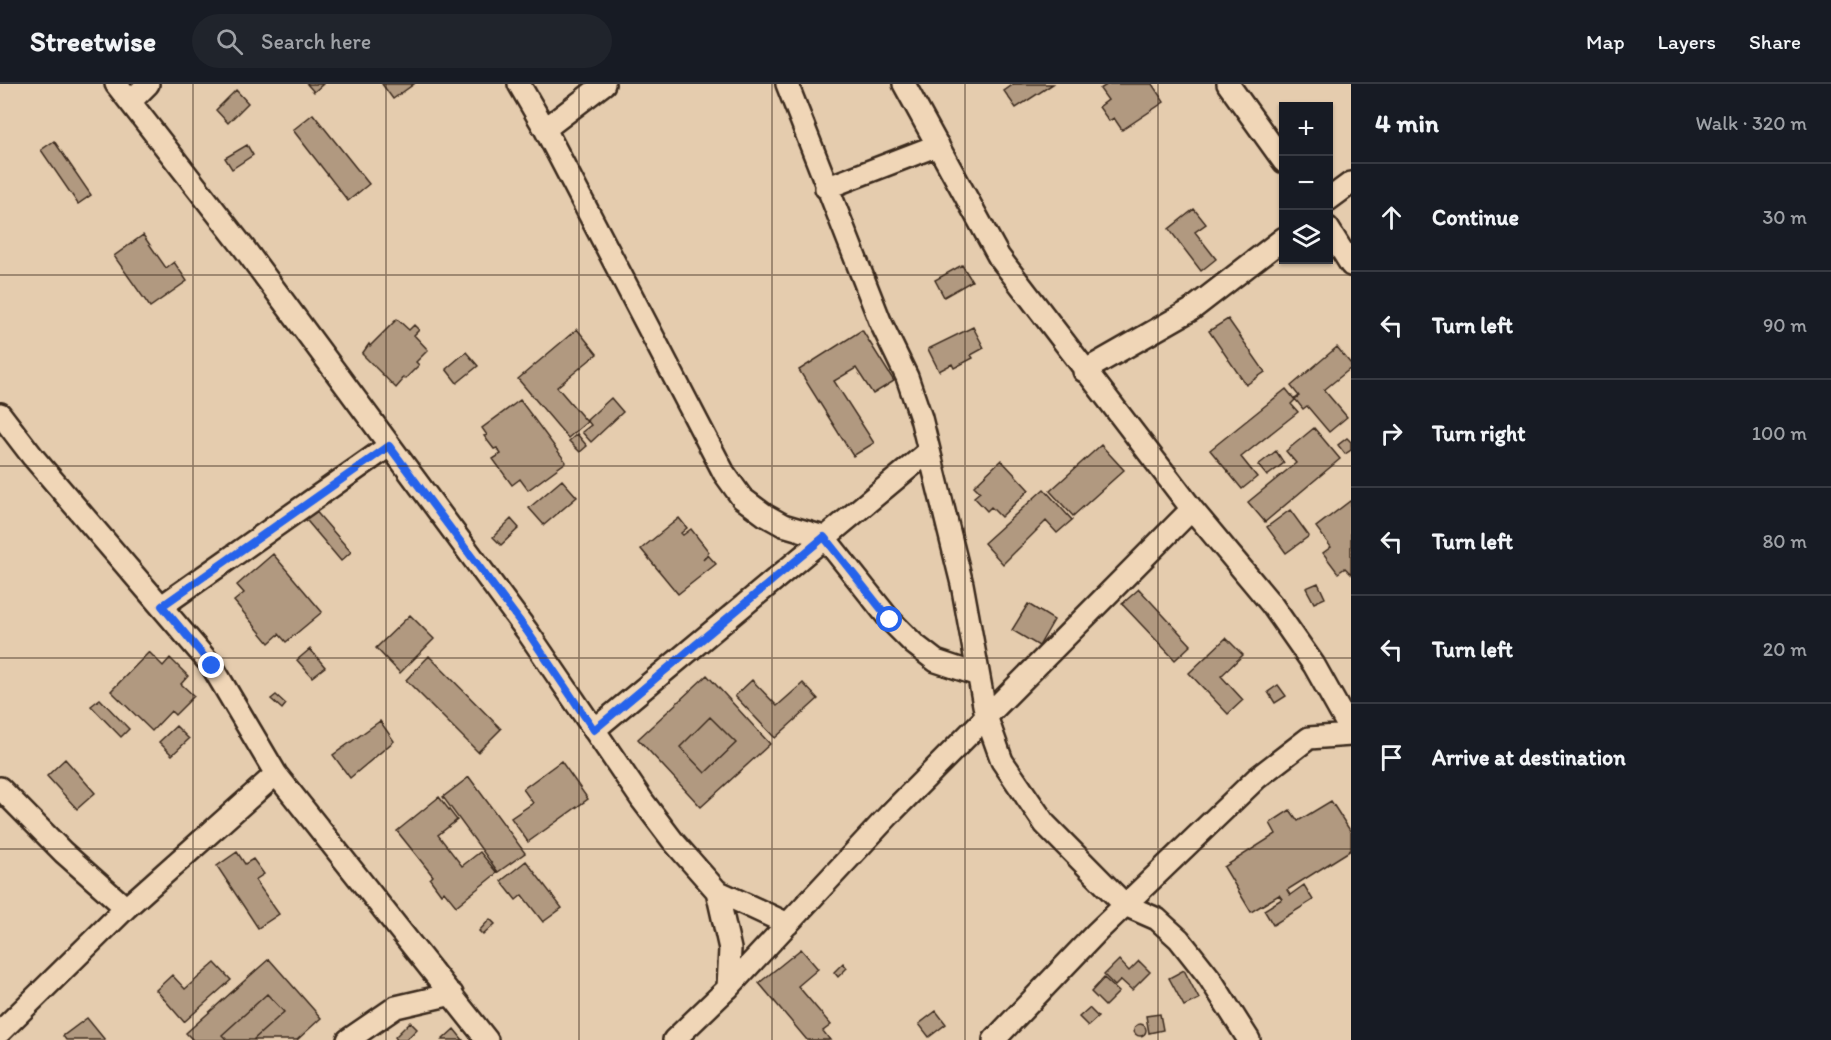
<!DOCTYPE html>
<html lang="en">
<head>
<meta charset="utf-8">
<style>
  body { margin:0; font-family:Itim,sans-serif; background:#20242c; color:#f1f3f6 }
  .controls { position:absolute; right:18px; top:18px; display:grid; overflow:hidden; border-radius:0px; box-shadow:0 2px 4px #0004 }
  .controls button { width:54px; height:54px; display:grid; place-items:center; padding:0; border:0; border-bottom:2px solid #363941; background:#171b24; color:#f1f3f6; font:30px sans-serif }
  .stop { position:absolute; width:18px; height:18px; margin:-14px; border:4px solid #2563eb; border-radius:50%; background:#fff }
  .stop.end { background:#2563eb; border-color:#fff; box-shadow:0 2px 6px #0008 }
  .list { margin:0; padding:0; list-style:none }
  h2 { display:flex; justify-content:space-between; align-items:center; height:78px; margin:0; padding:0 24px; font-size:26px }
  h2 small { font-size:20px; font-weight:400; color:#9ea1a6 }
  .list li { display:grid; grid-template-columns:39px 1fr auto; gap:18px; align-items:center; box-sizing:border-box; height:108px; padding:0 24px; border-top:2px solid #363941 }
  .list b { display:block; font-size:22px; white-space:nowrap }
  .list em { font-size:20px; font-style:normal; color:#9ea1a6 }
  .icon { flex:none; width:33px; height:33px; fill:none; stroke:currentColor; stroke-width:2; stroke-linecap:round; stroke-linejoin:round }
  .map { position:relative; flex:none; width:1351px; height:956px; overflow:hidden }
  header { display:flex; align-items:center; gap:36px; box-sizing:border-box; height:84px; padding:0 30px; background:#171b24; border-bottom:2px solid #363941 }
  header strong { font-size:28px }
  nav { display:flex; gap:33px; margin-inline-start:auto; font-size:21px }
  .search { width:420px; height:54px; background:#20242c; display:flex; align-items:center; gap:15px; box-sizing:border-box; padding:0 21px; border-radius:33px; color:#9ea1a6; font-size:22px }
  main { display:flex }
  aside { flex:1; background:#171b24 }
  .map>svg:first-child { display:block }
</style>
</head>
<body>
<header>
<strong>Streetwise</strong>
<div class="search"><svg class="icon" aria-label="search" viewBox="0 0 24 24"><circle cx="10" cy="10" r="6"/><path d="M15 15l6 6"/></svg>Search here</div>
<nav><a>Map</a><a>Layers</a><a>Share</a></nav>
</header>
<main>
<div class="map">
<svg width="1351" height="956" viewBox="0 0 1351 956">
  <rect width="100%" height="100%" fill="#e5ccae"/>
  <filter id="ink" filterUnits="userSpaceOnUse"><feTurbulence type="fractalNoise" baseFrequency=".0167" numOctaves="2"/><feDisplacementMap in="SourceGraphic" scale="12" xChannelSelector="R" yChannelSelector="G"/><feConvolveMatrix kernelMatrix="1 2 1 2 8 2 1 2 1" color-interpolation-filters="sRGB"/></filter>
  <g filter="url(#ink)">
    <path fill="#b19980" stroke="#3b2a1e" stroke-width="1.5" fill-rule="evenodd" d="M307,0H323L314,8Z
      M382,0H414L393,15Z
      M1014,0H1053L1016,24L1004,7Z
      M1108,0H1152L1164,18L1122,46L1114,34L1109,37L1099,23L1108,16L1100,5Z
      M236,6L248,19L228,39L216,26Z
      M313,30L369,100L348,117L293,46Z
      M54,57L91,111L78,120L41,66Z
      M247,61L253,71L232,85L225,74Z
      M1194,125L1206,140L1195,148L1216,175L1201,187L1169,145Z
      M143,151L166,184L174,178L187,197L150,223L114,172Z
      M962,181L972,197L944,213L935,196Z
      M397,235L409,246L414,241L419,246L414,251L428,266L416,278L419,281L405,295L403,293L401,296L402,297L396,304L362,270L369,260L370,262Z
      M1228,235L1265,288L1246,301L1209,247Z
      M973,243L984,264L971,271L973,274L954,284L952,280L939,287L928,265Z
      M577,245L597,270L557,303L587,338L568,354L518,295Z
      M862,246L894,297L873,310L856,284L834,297L874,359L853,372L799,286Z
      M1337,263L1351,280V284L1324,306L1347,333L1329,348L1307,322L1303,325L1295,315L1299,312L1291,302Z
      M466,268L478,282L457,299L446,285Z
      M1286,305L1295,316L1291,320L1298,328L1241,373L1257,393L1242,405L1210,366Z
      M611,314L623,328L591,358L582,348L591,341L587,336Z
      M520,316L566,378L528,406L520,395L512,401L493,375L501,370L497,364L494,365L484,352L487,351L482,344Z
      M1314,344L1340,375L1265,438L1248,418L1296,379L1286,367Z
      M577,350L587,362L580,368L569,357Z
      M1347,354L1351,358V366L1345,370L1338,361Z
      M1101,361L1124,386L1073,432L1050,407Z
      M1276,367L1284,379L1267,392L1258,381Z
      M1001,376L1029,406L1001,433L991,423L987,427L974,413L980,408L974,402Z
      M562,396L577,413L544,441L529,424Z
      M1044,405L1072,436L1057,449L1046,437L1003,480L984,459Z
      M1350,417L1351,418V490L1345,484L1338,489L1323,469L1331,463L1316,443Z
      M313,424L351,468L341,477L303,432Z
      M1290,426L1309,452L1286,469L1267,443Z
      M679,434L687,444L681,449L683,451L691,445L709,468L703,476L708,471L716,480L678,510L641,465Z
      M511,435L519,444L501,461L493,453Z
      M273,470L322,528L286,558L279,550L269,559L234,517L244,509L237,501Z
      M1318,499L1325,514L1314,519L1306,504Z
      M1139,505L1191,561L1175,576L1122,520Z
      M1028,520L1054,536L1039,562L1012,546Z
      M410,531L434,555L400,589L376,564Z
      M1226,554L1243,571L1221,592L1243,616L1228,630L1189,589Z
      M310,565L325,583L312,593L297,576Z
      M149,568L163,582L170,574L188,592L181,600L194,612L175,631L171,627L152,647L111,607Z
      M429,572L501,645L478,668L406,596Z
      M707,591L770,660L701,723L638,655ZM710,633L736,659L705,689L680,663Z
      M752,596L777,622L803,599L818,615L775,654L735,612Z
      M1278,601L1286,612L1275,619L1268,608Z
      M276,611L286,620L282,625L271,615Z
      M100,615L129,645L121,653L91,622Z
      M710,633L736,659L705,689L680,663Z
      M380,637L394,657L350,694L333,671Z
      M176,642L189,655L172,671L159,658Z
      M65,675L95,709L77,725L47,692Z
      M561,677L588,715L528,758L511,734L533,719L523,705Z
      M469,693L525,769L498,788L443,713Z
      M439,713L457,736L438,751L462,782L480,768L497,789L456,822L444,807L441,810L430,795L433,792L397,747Z
      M1331,717L1351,748V766L1287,806L1290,811L1304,801L1313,816L1273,841L1264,826L1282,815L1279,811L1251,828L1224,783L1276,750L1270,739L1290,726L1298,737Z
      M237,768L245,780L253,775L264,790L255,796L279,830L258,844L217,782Z
      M526,777L562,824L543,838L522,811L516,816L501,797Z
      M490,835L495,840L483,851L479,847Z
      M801,865L818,885L798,902L831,941L823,947L830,956H807L759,899Z
      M269,875L321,934L297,956H253L284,928L267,910L222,951L227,956H193L186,949Z
      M1119,876L1129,887L1139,877L1150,888L1132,906L1121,896L1115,902L1104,891Z
      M215,879L231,896L184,938L156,906L172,891L185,905Z
      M843,879L847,884L838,893L834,888Z
      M1184,886L1199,915L1184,922L1169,894Z
      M1104,894L1119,908L1105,922L1091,908Z
      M267,910L284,928L253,956H227L222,951Z
      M1089,924L1098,933L1088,942L1079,933Z
      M936,927L946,940L929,953L919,940Z
      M1160,930L1163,946L1149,949L1146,932Z
      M87,934L105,956H66L63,952Z
      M410,938L417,945L406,956H397L395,953Z
      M1134 946a6 6 0 1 1 12 0a6 6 0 1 1-12 0Z
      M454,945L463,956H442Z"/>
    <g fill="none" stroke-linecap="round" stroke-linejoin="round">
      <g stroke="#3b2a1e" stroke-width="26">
        <path id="street" d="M116,0L244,164L527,547L642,716L673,757L717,807L788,840
          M519,0L545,45L724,389L742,414L765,431L783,441L824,453L890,536L914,560L936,577L978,591
          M787,0L880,237L907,293L921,334L962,500L986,632L1002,677L1045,740L1125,821L1157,835L1179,855L1209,893L1249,956
          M904,0L999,173L1192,425L1272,521L1314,581L1351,647
          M1228,0L1284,78
          M131,17L148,0
          M545,45L604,0
          M826,104L938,61
          M1328,116L1351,99
          M1328,144L1351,181
          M1084,287L1191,226L1284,154
          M0,330L33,373L212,582L276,690L487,956
          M162,522L389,362
          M594,646L928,368
          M0,704L63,768L126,824
          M717,807L730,865L728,904
          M0,948L126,824L276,690
          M348,956L396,923L452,910
          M674,956L728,904L890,730L1192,425
          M994,956L1097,848L1257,694L1309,654L1351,651"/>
      </g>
      <use href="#street" stroke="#f0d6b7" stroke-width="21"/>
    </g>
  </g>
  <g fill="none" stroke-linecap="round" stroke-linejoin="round" filter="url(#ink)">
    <path stroke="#2563eb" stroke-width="8" d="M212,582L162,522L389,362L527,547L594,646L824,453L890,536"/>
  </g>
  <path fill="none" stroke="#3b2a1e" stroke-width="1.5" stroke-opacity="0.55" d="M193,0V956M386,0V956M579,0V956M772,0V956M965,0V956M1158,0V956M0,191H1351M0,382H1351M0,574H1351M0,765H1351"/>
</svg>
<div class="controls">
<button>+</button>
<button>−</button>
<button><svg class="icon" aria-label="layers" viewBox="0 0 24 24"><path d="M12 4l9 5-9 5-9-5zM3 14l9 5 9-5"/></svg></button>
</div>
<div class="stop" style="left:890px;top:536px"></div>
<div class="stop end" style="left:212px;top:582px"></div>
</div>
<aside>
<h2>4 min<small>Walk · 320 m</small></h2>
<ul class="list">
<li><svg class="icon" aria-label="ahead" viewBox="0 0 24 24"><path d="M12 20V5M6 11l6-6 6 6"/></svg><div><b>Continue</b></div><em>30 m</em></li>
<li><svg class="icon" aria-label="left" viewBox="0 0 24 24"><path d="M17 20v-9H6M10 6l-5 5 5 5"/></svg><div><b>Turn left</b></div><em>90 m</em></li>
<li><svg class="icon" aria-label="right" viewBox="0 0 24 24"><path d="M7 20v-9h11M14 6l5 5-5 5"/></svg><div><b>Turn right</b></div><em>100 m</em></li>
<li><svg class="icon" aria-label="left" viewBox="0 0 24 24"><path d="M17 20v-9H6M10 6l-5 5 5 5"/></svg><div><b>Turn left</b></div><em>80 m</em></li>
<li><svg class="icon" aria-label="left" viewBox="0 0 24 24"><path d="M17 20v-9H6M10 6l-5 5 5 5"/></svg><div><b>Turn left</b></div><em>20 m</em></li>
<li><svg class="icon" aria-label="arrive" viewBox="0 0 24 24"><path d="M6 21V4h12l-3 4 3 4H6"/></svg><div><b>Arrive at destination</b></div></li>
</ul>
</aside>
</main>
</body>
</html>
